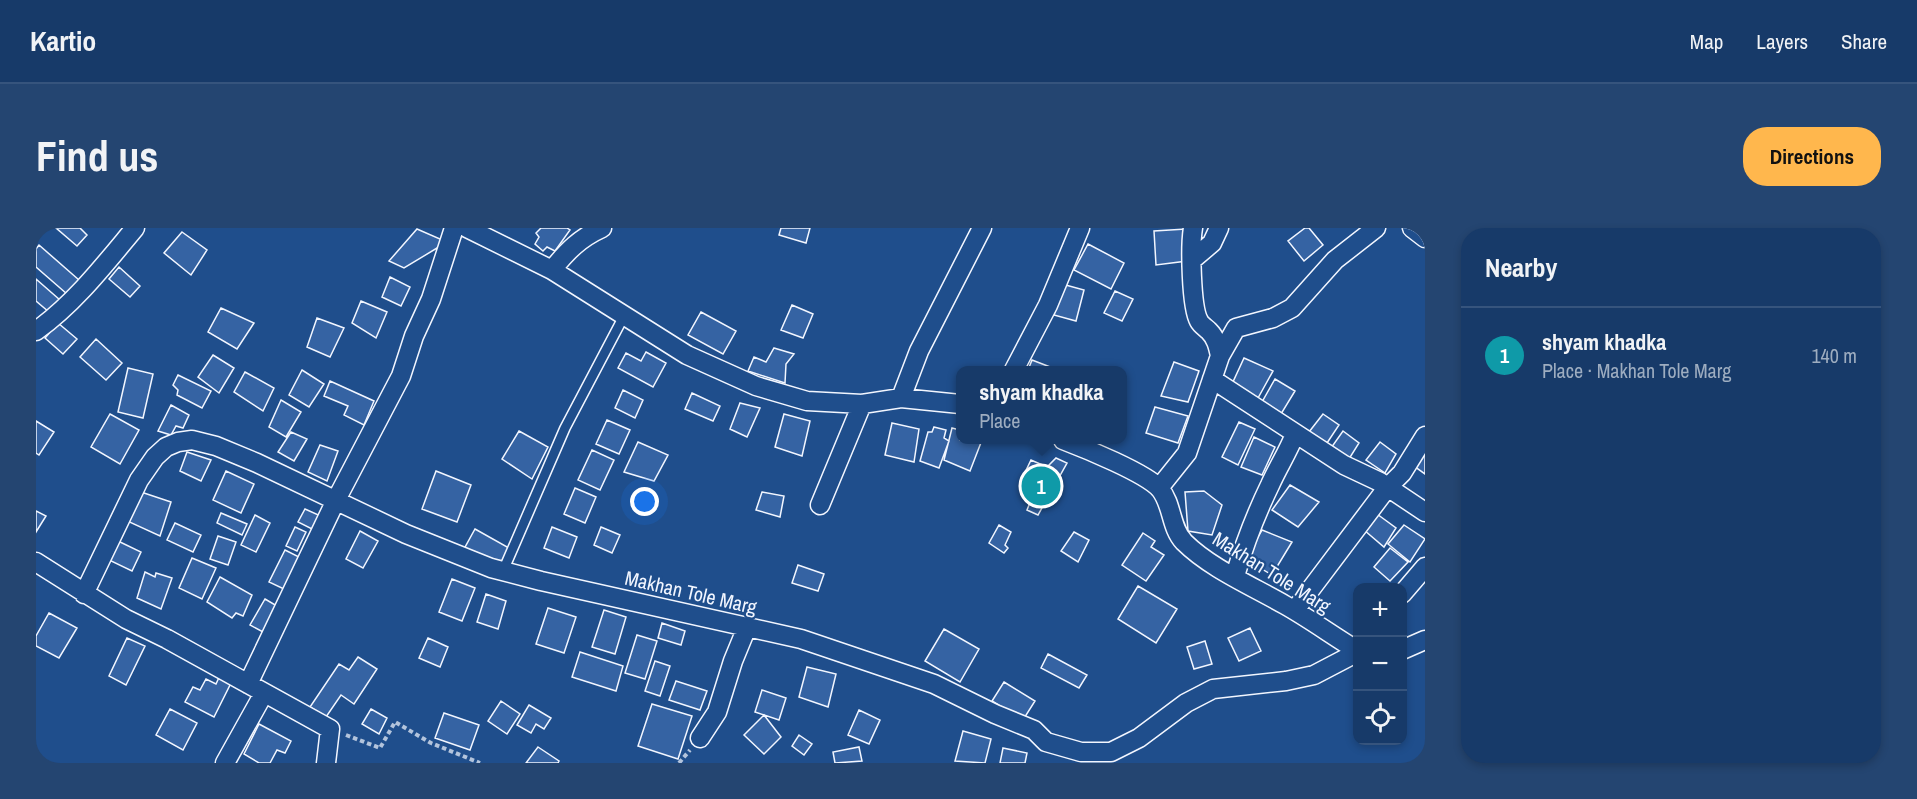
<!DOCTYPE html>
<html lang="en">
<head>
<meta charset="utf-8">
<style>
  body { margin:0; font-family:"Archivo Narrow",sans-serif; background:#244571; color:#f1f3f6 }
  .controls { position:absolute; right:18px; bottom:18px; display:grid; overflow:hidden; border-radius:12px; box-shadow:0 3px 9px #0003 }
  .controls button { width:54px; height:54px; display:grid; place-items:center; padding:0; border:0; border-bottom:2px solid #36547d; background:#173a69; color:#f1f3f6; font:30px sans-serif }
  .you { position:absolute; left:609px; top:274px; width:21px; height:21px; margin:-15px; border:4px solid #fff; border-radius:50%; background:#1a73e8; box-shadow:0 0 0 9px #1a73e833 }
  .badge { display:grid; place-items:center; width:39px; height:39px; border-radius:50%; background:#ffb74d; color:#fff; font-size:20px; font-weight:700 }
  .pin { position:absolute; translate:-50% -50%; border:3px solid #fff; box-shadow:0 2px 6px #0006 }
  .popup { position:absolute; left:920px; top:138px; width:171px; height:78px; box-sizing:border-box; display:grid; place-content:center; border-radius:12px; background:#173a69; filter:drop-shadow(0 2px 4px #0005); font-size:20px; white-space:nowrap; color:#9eadc0 }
  .popup b { font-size:22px; color:#f1f3f6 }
  .popup::after { content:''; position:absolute; left:50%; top:100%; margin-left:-12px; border:12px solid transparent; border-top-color:#173a69 }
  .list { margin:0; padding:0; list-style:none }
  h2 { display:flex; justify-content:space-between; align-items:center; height:78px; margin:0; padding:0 24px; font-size:26px }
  h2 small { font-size:20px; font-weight:400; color:#9eadc0 }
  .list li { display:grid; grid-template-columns:39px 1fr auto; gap:18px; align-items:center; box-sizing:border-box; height:96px; padding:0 24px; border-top:2px solid #36547d }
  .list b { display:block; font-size:22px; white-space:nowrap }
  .list p { margin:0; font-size:20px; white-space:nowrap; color:#9eadc0 }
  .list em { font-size:20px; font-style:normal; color:#9eadc0 }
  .icon { flex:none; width:33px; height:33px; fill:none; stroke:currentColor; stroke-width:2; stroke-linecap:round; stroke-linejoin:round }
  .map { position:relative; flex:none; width:1389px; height:535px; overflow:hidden; border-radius:24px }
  header { display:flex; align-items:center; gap:36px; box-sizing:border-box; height:84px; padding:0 30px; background:#173a69; border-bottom:2px solid #36547d }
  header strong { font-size:28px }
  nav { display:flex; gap:33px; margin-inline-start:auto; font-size:21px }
  .intro { display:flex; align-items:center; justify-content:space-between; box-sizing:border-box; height:144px; padding:0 36px }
  h1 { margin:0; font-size:42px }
  .button { padding:15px 27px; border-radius:24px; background:#ffb74d; color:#111; font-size:21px; font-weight:700 }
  main { display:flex; gap:36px; padding:0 36px }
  aside { flex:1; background:#173a69; border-radius:24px; box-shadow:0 3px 9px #0003 }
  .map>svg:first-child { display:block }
</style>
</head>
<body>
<header>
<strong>Kartio</strong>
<nav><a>Map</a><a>Layers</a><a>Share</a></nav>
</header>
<div class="intro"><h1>Find us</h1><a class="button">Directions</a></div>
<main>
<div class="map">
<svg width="1389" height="535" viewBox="0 0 1389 535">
  <rect width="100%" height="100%" fill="#1f4e8c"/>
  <path fill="#3563a3" stroke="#f2f6ff" stroke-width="1.5" d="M20,0H44L51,7L41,18Z
    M505,0H531L534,2L519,23L511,19L507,23L499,16L503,9L500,5Z
    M745,0H774L770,15L743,7Z
    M1269,0H1273L1287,17L1268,33L1252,13Z
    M381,1L411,14L368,40L353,33Z
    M1150,1L1151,33L1120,37L1118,3Z
    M146,4L171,22L155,47L128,25Z
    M1052,16L1088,35L1075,61L1038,42Z
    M3,17L43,52L31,66L0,39V21Z
    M83,39L104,58L94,69L73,51Z
    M354,49L374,59L365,78L346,69Z
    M0,51L24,72L13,84L0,73Z
    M1026,56L1048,62L1040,93L1018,87Z
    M1079,63L1097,71L1086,93L1068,85Z
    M325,73L351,84L340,110L316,95Z
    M756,77L777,86L767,110L745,102Z
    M185,80L218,95L201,121L172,104Z
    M665,84L700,103L687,126L652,107Z
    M281,90L308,100L294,129L271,119Z
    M22,95L41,111L27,126L9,110Z
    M60,111L86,135L70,152L44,129Z
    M738,120L758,126L750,136L749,155L712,143L718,129L730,134Z
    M610,124L630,135L617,159L582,140L590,125L605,133Z
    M177,127L198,140L183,165L162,149Z
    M1208,130L1237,143L1222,170L1196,156Z
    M996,132L1022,142H992Z
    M1138,134L1163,143L1152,174L1125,168Z
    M92,140L117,146L107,190L82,184Z
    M266,142L288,156L273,179L253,167Z
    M209,144L238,160L227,183L198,164Z
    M142,147L175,163L166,180L141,167L142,162L137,157Z
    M1239,151L1259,163L1245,186L1226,174Z
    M294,153L338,173L328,197L308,187L312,178L288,168Z
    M587,162L607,172L599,190L579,180Z
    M656,165L684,178L677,193L649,181Z
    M245,172L265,184L250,209L233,199Z
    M704,175L724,180L711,209L694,201Z
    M135,177L153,187L147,200L140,198L135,207L122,203Z
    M1119,179L1152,188L1142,215L1110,205Z
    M74,186L103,202L84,236L55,219Z
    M748,186L774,193L766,228L739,219Z
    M1287,186L1303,197L1289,218L1273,204Z
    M571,192L594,202L583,226L560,216Z
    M0,193L18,204L3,227L0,225Z
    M1203,194L1219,201L1202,237L1186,229Z
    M856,195L883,201L878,234L849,227Z
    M898,199L910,202L908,210L913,213L903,240L884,233L892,204H896Z
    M916,200L924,202V212H946L934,243L908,232Z
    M483,203L512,219L496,251L466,231Z
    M1307,203L1323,215L1313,231L1295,220Z
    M255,204L271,211L258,233L242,224Z
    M1218,209L1239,219L1226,247L1205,239Z
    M602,214L632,227L618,253L588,244Z
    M1344,214L1360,226L1349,245L1330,232Z
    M284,217L302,223L291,253L272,244Z
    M556,222L578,232L564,262L542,252Z
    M151,224L175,232L165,253L144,243Z
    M1389,225V246L1378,238Z
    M1020,230L1031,235L1002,287L991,282L999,262L984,255L995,232L1011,239Z
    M190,243L218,256L205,285L177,272Z
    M400,243L435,257L421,294L386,281Z
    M1254,257L1283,274L1262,299L1236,282Z
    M539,260L560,269L549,295L528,286Z
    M102,263L135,274L124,308L89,292Z
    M1168,263L1186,277L1176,307L1152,303L1149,264Z
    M726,264L748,268L744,289L720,282Z
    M269,281L287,289L280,303L262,294Z
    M0,283L10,288L0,304Z
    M185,285L211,296L206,307L181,295Z
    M1341,286L1360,300L1348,319L1328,302Z
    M219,287L234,295L220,324L205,317Z
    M139,295L165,307L157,324L131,312Z
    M963,297L975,304L969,317L972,320L968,325L953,315Z
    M1368,297L1389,311L1374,334L1352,316Z
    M259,299L270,304L261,323L250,318Z
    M516,299L541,309L533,330L508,320Z
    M565,299L584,307L576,325L558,317Z
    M439,301L473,320L462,340L428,321Z
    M1226,302L1256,314L1236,347L1209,331Z
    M324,303L342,313L327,340L310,331Z
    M1038,304L1053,312L1042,334L1025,323Z
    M1107,305L1119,313L1115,319L1128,327L1110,353L1086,337Z
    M182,308L200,314L192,337L174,331Z
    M82,313L105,324L96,343L73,332Z
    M1354,320L1372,334L1354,353L1338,339Z
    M249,322L265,330L250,362L233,354Z
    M156,330L180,340L166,371L143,360Z
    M762,337L788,346L782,363L756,355Z
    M109,344L119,349L120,345L136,350L125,381L101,370Z
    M184,349L216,367L207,388L200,385L196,390L171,374Z
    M416,351L439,360L426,393L403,384Z
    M1102,358L1141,381L1120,415L1082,391Z
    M450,366L470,373L462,401L441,394Z
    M229,371L241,378L227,404L214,397Z
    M512,380L540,389L528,425L500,416Z
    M568,382L590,389L579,426L556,419Z
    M13,385L41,400L23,430L0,418V408Z
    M626,395L649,403L645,417L622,410Z
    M1214,400L1225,423L1203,433L1192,410Z
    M908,401L943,421L924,454L889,433Z
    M601,407L621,413L609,451L589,445Z
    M91,410L109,418L90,457L73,448Z
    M392,410L412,419L404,439L383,430Z
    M1169,413L1176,436L1158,441L1151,419Z
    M544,424L587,438L580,463L536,449Z
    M1012,426L1051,447L1043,460L1005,440Z
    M322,429L341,441L318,476L305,467L290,489L274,479L303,436L313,442Z
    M619,433L634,438L624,468L609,463Z
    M771,439L800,446L792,479L763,469Z
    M185,445L197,451L178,489L149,474L157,459L164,462L170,451L180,456Z
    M640,453L671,463L664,482L633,472Z
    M968,454L999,473L987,492L956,473Z
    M726,462L750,470L743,492L719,484Z
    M465,473L484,486L471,506L452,493Z
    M616,476L656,488L642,531L602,518Z
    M493,477L515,490L508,501L500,496L495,505L481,497Z
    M134,481L161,495L147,522L120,507Z
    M335,481L351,490L343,506L326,496Z
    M823,482L844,492L833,516L812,507Z
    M408,485L443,497L434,522L399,510Z
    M728,487L745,509L728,526L708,507Z
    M223,496L255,513L249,525L241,522L234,535H223L208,526Z
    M927,503L955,511L949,535L919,533Z
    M763,507L776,516L768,527L756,518Z
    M502,519L523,533L522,535H490Z
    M823,519L826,533L799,535L797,524Z
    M967,520L991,525L989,535H964Z"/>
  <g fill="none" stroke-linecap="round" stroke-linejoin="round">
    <g stroke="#f2f6ff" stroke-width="12">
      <path id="lane" d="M467,343L529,200L588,88"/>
    </g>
    <g stroke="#f2f6ff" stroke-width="21">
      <path id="street" d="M431,0L516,42L651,127L720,158L771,173L826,176L865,170L924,176
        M1157,0C1154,17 1155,79 1163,93C1165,97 1170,100 1173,103C1180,110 1182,118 1184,128
        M1376,0L1389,10
        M1156,32L1176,15L1183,0
        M516,42C531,23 544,10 566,0
        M0,103C39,75 69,36 99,0
        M978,142L1012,77L1044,0
        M1176,151L1308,237L1344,254L1389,284
        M865,170L883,123L946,0
        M1027,212C1048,220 1110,245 1124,261C1137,277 1134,299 1148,314C1174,340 1216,358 1249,377C1274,391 1297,408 1322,423
        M1123,260L1151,225L1184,128L1200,100L1237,90L1256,80L1299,32L1340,0
        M784,277L826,176
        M0,334L90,391L131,411L294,501L290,535
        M1199,348C1208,317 1220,286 1234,257C1242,239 1252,224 1259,206
        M48,366L103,252L119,229L130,219L142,214L156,212L180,218L221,235L370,306L455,340L505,353L765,411L898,456L959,486L998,502L1010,514L1045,524H1075L1103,510L1150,475L1177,461L1250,453L1278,447L1322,424
        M1366,366L1389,339
        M1259,382L1351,260L1366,245L1389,208
        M1366,422L1389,412
        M212,456L300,272L365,148L378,108L395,71L418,0
        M664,510L681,484L697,433L711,399
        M189,535L228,465"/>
    </g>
    <path stroke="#b3c4dc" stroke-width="4" stroke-dasharray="4.5 3" stroke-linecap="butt" d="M310,507L344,520L359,494L395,515L444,535
      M643,535L654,522"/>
    <use href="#lane" stroke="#1f4e8c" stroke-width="9"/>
    <use href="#street" stroke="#1f4e8c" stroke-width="18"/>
  </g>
  <g text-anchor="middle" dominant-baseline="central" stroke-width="4.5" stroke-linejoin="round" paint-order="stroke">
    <g font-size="20" fill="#f2f6ff" stroke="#1f4e8c">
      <text transform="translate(1236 344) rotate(32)">Makhan Tole Marg</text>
      <text transform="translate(655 364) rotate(13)">Makhan Tole Marg</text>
    </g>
  </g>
</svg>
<div class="controls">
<button>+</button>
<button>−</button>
<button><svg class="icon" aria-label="locate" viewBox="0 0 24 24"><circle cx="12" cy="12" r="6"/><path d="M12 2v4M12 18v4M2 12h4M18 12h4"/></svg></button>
</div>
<div class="you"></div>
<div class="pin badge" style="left:1005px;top:258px;background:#0f9aa8">1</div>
<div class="popup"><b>shyam khadka</b>Place</div>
</div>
<aside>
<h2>Nearby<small></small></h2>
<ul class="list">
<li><span class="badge" style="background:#0f9aa8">1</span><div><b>shyam khadka</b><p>Place · Makhan Tole Marg</p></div><em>140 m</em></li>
</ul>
</aside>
</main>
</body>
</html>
